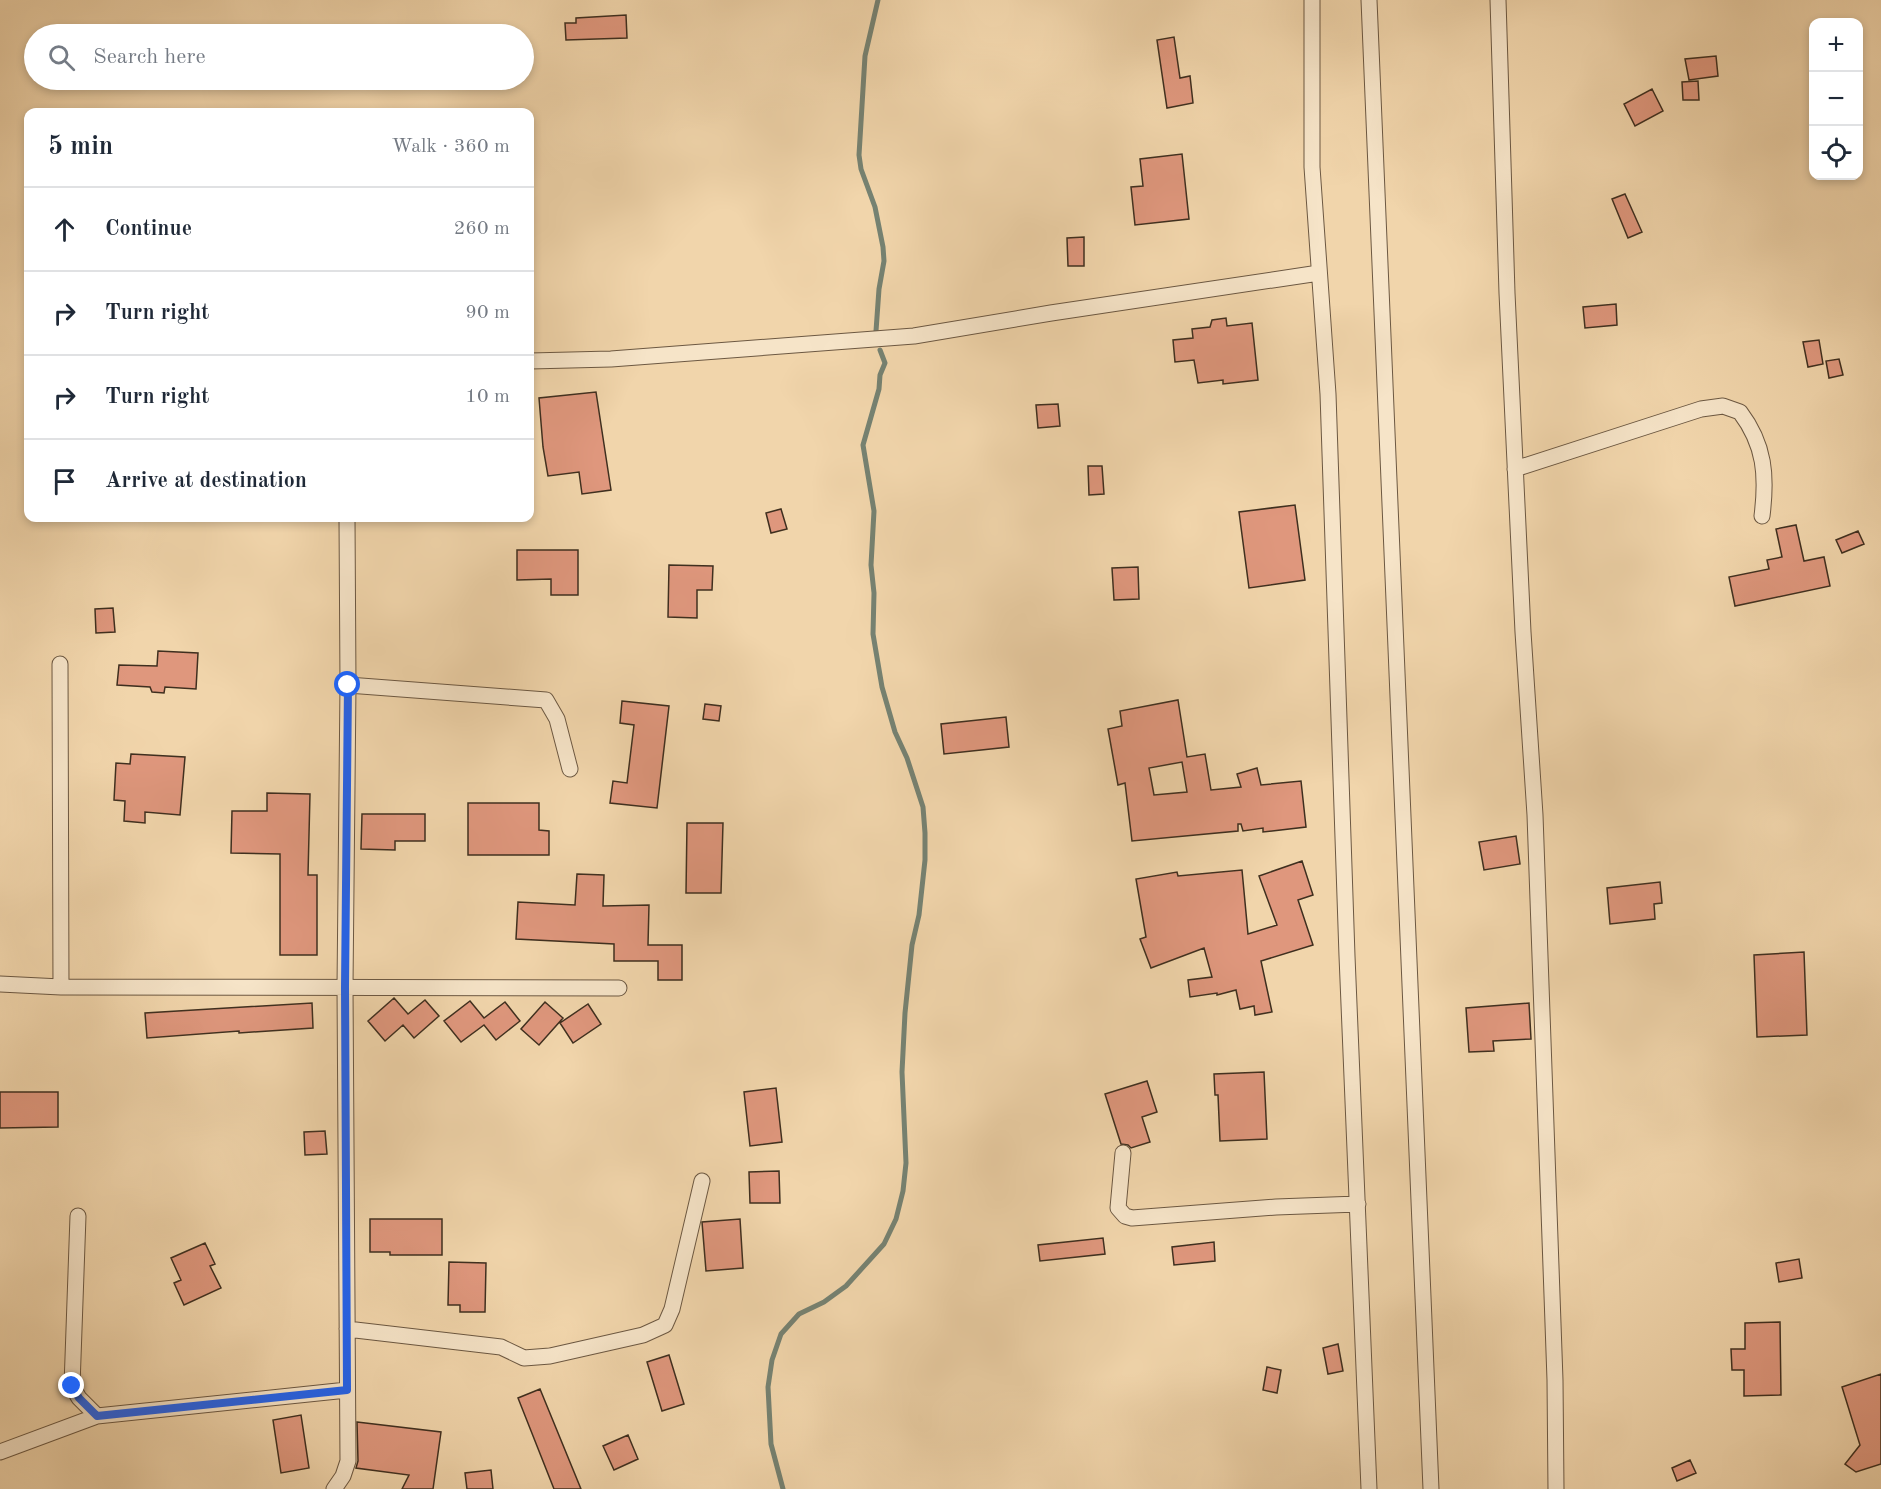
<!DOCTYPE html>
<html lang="en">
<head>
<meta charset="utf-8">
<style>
  body { margin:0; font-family:"Old Standard TT",serif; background:#f2f2f3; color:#1f2937 }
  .controls { position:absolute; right:18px; top:18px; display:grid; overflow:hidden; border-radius:12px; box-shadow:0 3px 9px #0003 }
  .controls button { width:54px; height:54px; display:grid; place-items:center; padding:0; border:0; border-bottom:2px solid #e0e1e3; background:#fff; color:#1f2937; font:30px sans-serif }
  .stop { position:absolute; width:18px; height:18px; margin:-14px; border:4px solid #2563eb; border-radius:50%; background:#fff }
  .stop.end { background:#2563eb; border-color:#fff; box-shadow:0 2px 6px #0008 }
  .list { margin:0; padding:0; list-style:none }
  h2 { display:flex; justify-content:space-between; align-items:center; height:78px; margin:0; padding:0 24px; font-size:26px }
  h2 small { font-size:20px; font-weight:400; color:#747a83 }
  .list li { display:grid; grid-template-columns:39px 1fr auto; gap:18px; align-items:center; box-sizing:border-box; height:84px; padding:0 24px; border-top:2px solid #e0e1e3 }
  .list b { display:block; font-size:22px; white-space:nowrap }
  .list em { font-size:20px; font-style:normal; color:#747a83 }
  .icon { flex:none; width:33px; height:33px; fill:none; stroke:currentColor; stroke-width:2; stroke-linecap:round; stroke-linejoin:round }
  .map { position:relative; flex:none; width:1881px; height:1489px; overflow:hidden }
  .search { position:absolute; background:#fff; box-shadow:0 3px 9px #0003; left:24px; top:24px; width:510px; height:66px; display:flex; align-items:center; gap:15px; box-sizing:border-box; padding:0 21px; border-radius:33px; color:#747a83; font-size:22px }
  .panel { position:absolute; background:#fff; box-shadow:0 3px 9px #0003; left:24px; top:108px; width:510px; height:414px; border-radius:12px }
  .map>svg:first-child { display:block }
</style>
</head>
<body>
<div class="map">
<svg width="1881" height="1489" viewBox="0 0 1881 1489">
  <rect width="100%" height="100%" fill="#f1d5ab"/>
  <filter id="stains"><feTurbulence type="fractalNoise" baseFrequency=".00333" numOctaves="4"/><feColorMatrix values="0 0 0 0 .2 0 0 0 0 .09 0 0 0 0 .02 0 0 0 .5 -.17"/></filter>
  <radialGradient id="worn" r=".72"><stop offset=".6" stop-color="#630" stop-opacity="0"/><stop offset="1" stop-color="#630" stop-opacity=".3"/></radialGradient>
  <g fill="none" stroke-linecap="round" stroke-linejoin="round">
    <path stroke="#768272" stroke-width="5" d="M876,331L879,289L884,261L883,247L875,207L861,169L859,155L865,56L878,0
      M783,1489L771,1444L768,1387L772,1360L781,1334L799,1314L824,1302L846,1286L884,1244L896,1219L903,1191L906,1163L902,1072L905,1013L912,945L919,915L925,860V833L923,807L907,758L895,732L882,687L873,634L874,593L871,565L874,511L863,445L879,389L880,375L885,363L880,350"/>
  </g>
  <path fill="#df977d" stroke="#3f2f1f" stroke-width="1.5" fill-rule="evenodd" d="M626,15L627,38L566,40L565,23H576V18Z
    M1174,37L1180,78L1190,76L1193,103L1167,108L1157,40Z
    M1716,56L1718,76L1689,80L1685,59Z
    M1698,81L1699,100H1683L1682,82Z
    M1652,89L1663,111L1635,126L1624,104Z
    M1182,154L1189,219L1135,225L1131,187L1143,186L1140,159Z
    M1625,194L1642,232L1628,238L1612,199Z
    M1084,237V266H1068L1067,238Z
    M1616,304L1617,325L1585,328L1583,307Z
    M1226,318L1227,326L1252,323L1258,380L1223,384V380L1198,383L1194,360L1175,362L1173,340L1193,338L1192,329L1210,327L1212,320Z
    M1819,340L1823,364L1808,367L1803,342Z
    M1839,359L1843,375L1829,378L1826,361Z
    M596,392L611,490L582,494L579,472L548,476L543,447L539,398Z
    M1058,404L1060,426L1038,428L1036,405Z
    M1088,466H1102L1104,494L1089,495Z
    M1295,505L1305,580L1249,588L1239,512Z
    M781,509L787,529L771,533L766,513Z
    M1796,525L1804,561L1824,557L1830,586L1735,606L1729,577L1769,569L1767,560L1782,557L1776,529Z
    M1858,531L1864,544L1842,553L1836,540Z
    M517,550H578V595H551V579L517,580Z
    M669,565L713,566L712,590H697V618L668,617Z
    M1138,567L1139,599L1114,600L1112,568Z
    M113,608L115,632L96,633L95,609Z
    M158,651L198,653L196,689L165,687L164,693L152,692L150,687L117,685L119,665L157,666Z
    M1178,700L1187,757L1205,754L1211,790L1241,787L1237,774L1257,768L1261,785L1301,781L1306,827L1263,832V828L1243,831L1241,824H1238V831L1132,841L1125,783L1118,785L1108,729L1122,726L1120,711ZM1182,762L1187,792L1154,795L1149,768Z
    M622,701L669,706L657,808L610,803L613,781L627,783L634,725L620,723Z
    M705,704L721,706L719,721L703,719Z
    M1006,717L1009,747L944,754L941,724Z
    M131,754L185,757L180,815L145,812V823L124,821L125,801L114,800L116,763L130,764Z
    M267,793L310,794L308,875H317V955H280V854L231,853L232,811H267Z
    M468,803H539V830L549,831V855H468Z
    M362,814H425V841H395V850L361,849Z
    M687,823H723L721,893H686Z
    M1516,836L1520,864L1484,870L1479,842Z
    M1302,861L1313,895L1298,900L1313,945L1261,961L1272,1012L1255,1015L1254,1006L1240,1009L1236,990L1217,995V993L1190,997L1188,980L1212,977L1204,948L1151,968L1140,939L1146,937L1136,879L1177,872L1178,876L1242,870L1248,934L1277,925L1259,876Z
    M577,874L604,875L603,906L649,905L648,945H682V980H658V961H614V944L516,939L518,902L575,905Z
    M1660,882L1662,903L1654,904L1655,919L1610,924L1607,888Z
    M1804,952L1807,1035L1757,1037L1754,955Z
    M394,998L408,1014L425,1000L439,1016L414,1038L403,1025L385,1041L368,1021Z
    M470,1001L484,1018L505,1002L520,1021L496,1040L484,1025L461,1042L444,1021Z
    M545,1002L563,1018L539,1045L521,1029Z
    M312,1003L313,1028L239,1033V1031L147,1038L145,1013Z
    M1529,1003L1531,1039L1493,1041L1494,1051L1469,1052L1466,1008Z
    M588,1004L601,1024L573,1043L560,1023Z
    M1264,1072L1267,1139L1220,1141L1218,1095H1215L1214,1074Z
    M1147,1081L1157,1112L1142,1117L1150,1142L1131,1148L1128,1145L1121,1144L1105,1094Z
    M776,1088L782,1142L750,1146L744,1092Z
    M0,1092H58V1127L0,1128Z
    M325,1131L327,1154L305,1155L304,1132Z
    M779,1171L780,1203H750L749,1172Z
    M370,1219H442V1255H390V1252H370Z
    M740,1219L743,1268L706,1271L702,1222Z
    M1103,1238L1105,1254L1040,1261L1038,1245Z
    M1214,1242L1215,1261L1174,1265L1172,1247Z
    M205,1243L215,1264L210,1266L221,1288L184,1305L174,1283L181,1280L171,1258Z
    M1799,1259L1802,1278L1779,1282L1776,1263Z
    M449,1262L486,1263L485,1312H460V1305H448Z
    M1780,1322L1781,1395L1744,1396V1370H1732L1731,1349H1745V1323Z
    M1338,1344L1343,1371L1328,1374L1323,1348Z
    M669,1355L684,1404L662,1411L647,1362Z
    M1267,1367L1281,1370L1277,1393L1263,1390Z
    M1881,1374V1464L1856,1472L1845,1464L1860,1445L1842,1387Z
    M540,1389L581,1489H554L518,1398Z
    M301,1415L309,1468L281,1473L273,1420Z
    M357,1422L441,1432L433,1489H402L409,1475L356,1468L358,1461Z
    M628,1435L638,1459L614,1470L603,1446Z
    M1690,1460L1696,1473L1677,1481L1672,1468Z
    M491,1470L493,1489H467L465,1473Z"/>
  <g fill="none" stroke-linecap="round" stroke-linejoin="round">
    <g stroke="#6c5842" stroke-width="17">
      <path id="street" d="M1312,0V167L1328,394L1347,956L1369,1489
        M1369,0L1431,1489
        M1498,0L1507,293L1523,632L1535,815L1555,1380L1556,1489
        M530,361L611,359L914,336L1051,313L1319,273
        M1515,469L1701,409L1723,406L1740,412C1765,445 1767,476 1762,516
        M60,664L61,987L619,988
        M348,685L546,700L557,719L570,769
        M0,984L61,987
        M1123,1153L1118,1208L1125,1216L1132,1218L1276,1207L1358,1204
        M78,1216L72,1386L79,1398L97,1416
        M347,1329L501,1347L524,1358L550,1356L643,1335L665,1325L672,1309L702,1181
        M0,1452L97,1416L347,1390
        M334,1489L343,1476L348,1461L345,987L348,685L347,518"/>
    </g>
    <use href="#street" stroke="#f6e4c8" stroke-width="15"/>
  </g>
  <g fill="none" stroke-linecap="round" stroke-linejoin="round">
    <path stroke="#2563eb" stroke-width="8" d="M72,1386L79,1398L97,1416L347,1390L345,987L348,685"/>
  </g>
  <rect width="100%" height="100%" filter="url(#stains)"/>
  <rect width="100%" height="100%" fill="url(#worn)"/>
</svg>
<div class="controls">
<button>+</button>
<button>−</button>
<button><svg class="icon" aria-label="locate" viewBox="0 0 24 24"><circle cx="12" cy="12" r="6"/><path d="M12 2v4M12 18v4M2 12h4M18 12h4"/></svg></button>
</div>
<div class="stop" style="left:348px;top:685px"></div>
<div class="stop end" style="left:72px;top:1386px"></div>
<div class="search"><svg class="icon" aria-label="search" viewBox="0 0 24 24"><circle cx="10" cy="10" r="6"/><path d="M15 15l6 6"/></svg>Search here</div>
<section class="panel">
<h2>5 min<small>Walk · 360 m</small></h2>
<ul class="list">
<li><svg class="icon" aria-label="ahead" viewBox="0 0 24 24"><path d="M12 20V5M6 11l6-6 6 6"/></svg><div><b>Continue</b></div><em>260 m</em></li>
<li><svg class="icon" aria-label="right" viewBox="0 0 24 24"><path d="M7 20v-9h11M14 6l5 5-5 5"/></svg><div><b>Turn right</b></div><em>90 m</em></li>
<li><svg class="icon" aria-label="right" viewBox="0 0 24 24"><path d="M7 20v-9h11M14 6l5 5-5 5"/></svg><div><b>Turn right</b></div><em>10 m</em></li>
<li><svg class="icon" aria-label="arrive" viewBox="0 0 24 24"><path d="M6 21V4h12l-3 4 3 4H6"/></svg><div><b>Arrive at destination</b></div></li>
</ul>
</section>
</div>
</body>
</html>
